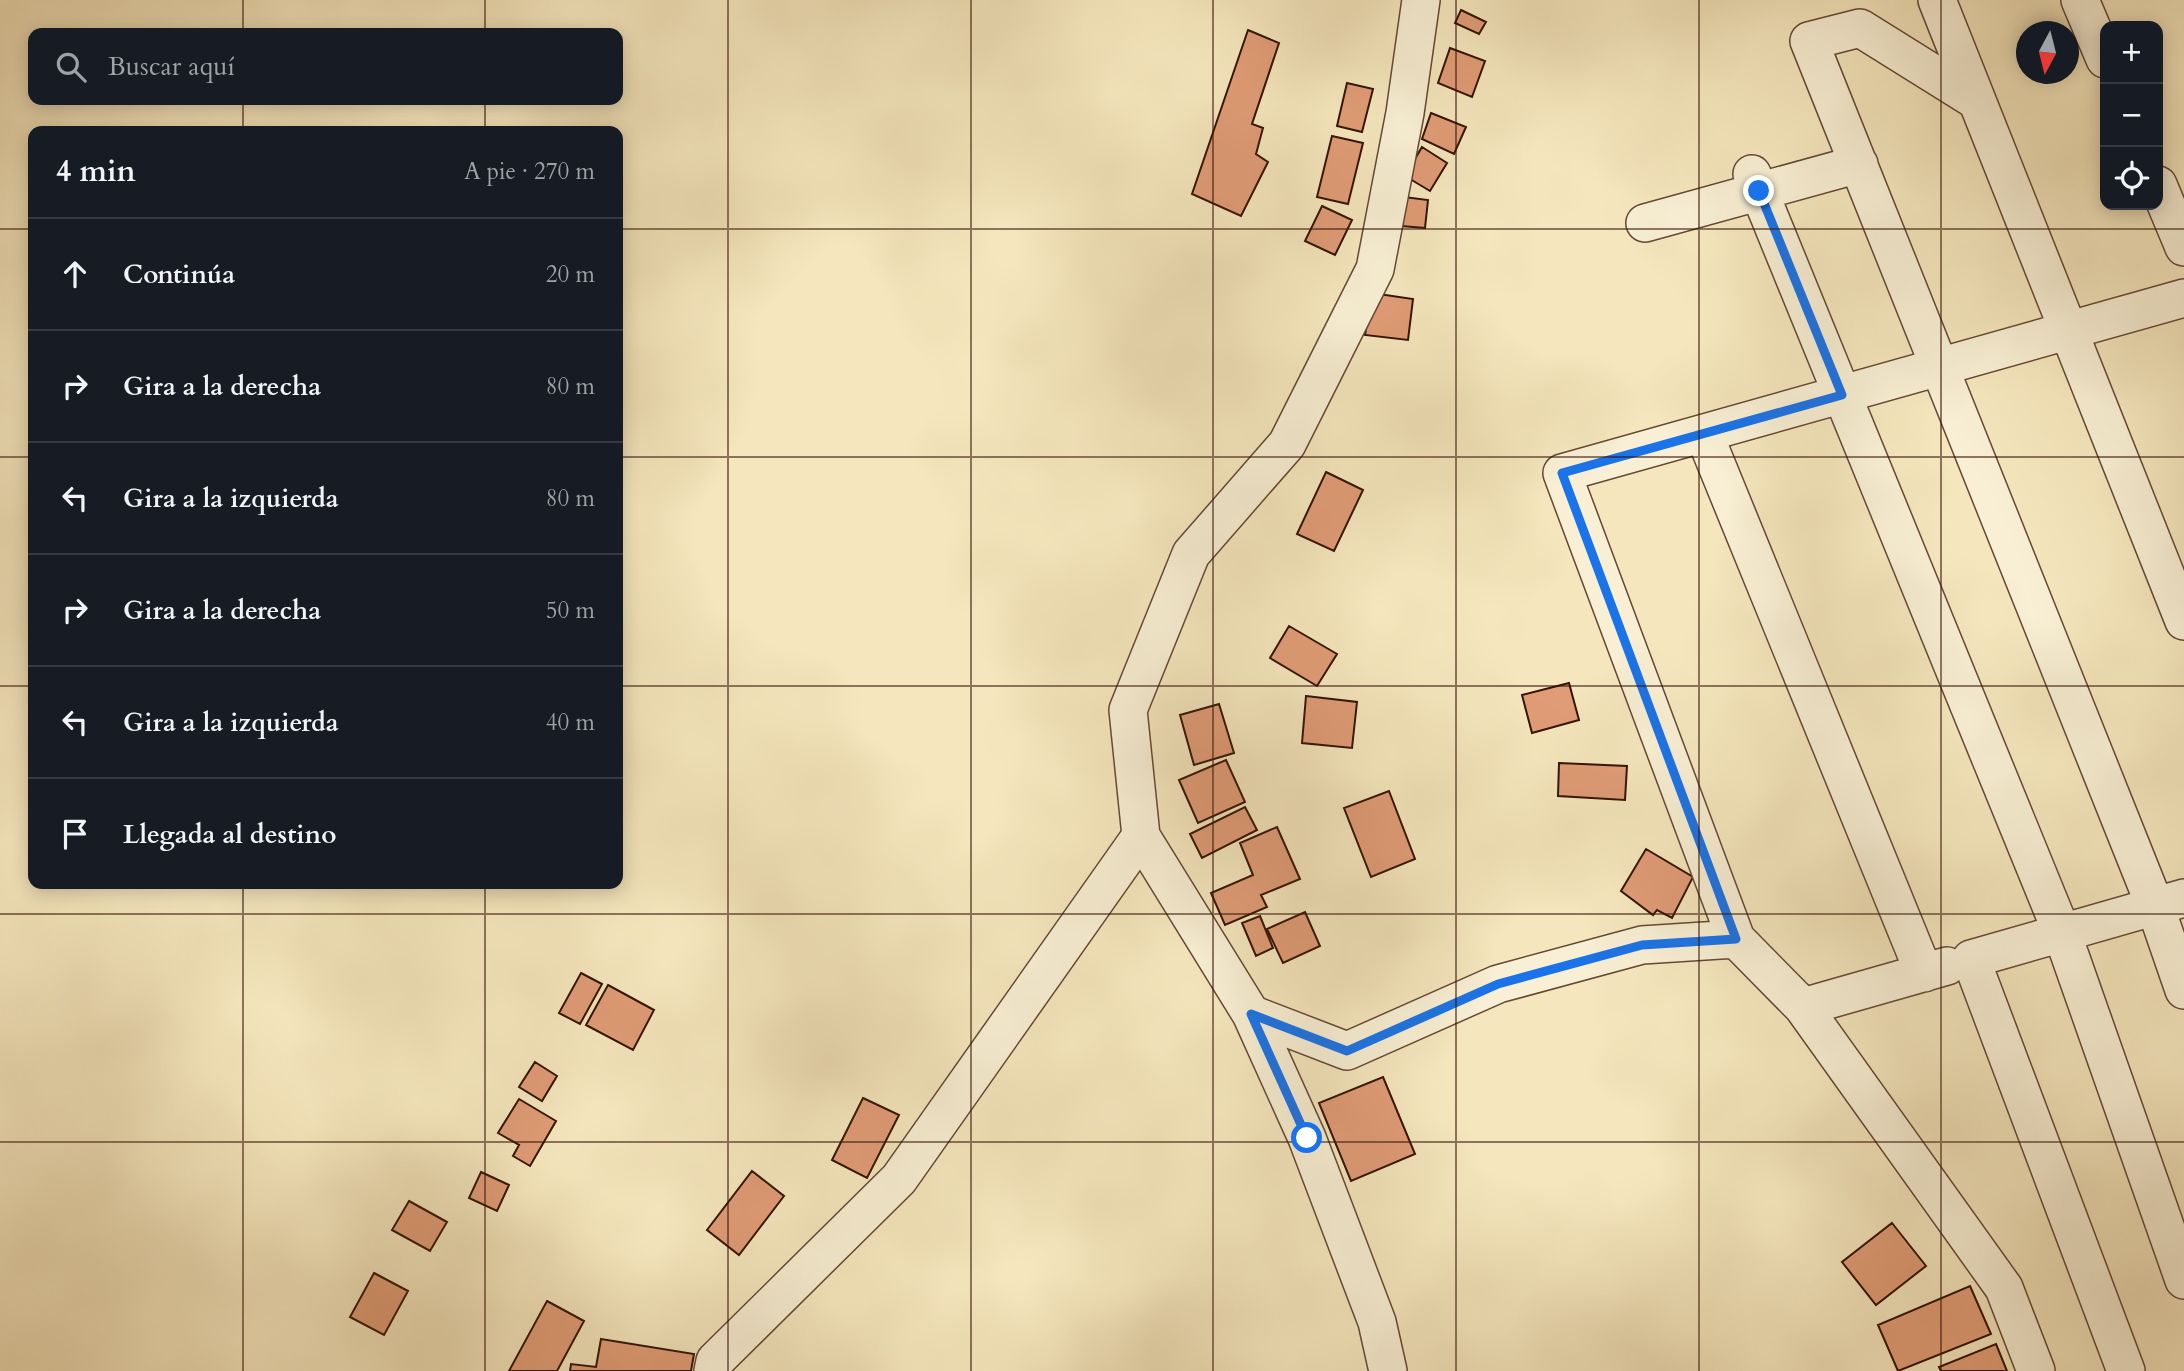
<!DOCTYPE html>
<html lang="es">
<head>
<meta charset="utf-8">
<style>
  body { margin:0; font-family:Cardo,serif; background:#20242c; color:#f1f3f6 }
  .controls { position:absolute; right:21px; top:21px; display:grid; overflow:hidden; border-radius:14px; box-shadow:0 4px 18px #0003 }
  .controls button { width:63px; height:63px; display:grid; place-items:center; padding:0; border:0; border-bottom:2px solid #363941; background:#171b24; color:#f1f3f6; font:35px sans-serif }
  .compass { position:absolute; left:2016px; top:21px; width:63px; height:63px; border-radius:50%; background:#171b24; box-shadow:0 4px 18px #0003; rotate:187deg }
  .stop { position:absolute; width:21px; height:21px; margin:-16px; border:5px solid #1a73e8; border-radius:50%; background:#fff }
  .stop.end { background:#1a73e8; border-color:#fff; box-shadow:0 2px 7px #0008 }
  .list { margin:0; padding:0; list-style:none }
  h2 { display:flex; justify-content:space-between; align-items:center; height:91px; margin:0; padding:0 28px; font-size:30px }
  h2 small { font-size:23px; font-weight:400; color:#9ea1a6 }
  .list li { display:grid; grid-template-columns:46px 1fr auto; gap:21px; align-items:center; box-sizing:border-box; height:112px; padding:0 28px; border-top:2px solid #363941 }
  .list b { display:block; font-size:26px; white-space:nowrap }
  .list em { font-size:23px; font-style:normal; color:#9ea1a6 }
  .icon { flex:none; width:38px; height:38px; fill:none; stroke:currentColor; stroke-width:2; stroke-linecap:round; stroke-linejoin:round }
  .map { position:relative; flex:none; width:2184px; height:1371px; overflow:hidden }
  .search { position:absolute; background:#171b24; box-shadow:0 4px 18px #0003; left:28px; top:28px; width:595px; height:77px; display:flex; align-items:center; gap:18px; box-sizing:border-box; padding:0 24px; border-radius:14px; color:#9ea1a6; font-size:26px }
  .panel { position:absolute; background:#171b24; box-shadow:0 4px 18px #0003; left:28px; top:126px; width:595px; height:763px; border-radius:14px }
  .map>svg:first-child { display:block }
</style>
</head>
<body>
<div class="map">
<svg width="2184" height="1371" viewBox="0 0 2184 1371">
  <rect width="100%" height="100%" fill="#f5e6bd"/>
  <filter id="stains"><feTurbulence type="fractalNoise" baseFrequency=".00286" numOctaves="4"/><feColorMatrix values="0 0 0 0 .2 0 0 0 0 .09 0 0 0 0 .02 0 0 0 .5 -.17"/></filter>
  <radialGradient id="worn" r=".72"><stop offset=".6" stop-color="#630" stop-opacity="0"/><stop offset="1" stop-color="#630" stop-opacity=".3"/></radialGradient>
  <path fill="#e09c76" stroke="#331305" stroke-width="2" d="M1461,10L1486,22L1479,34L1455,23Z
    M1248,30L1279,43L1252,124L1263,128L1256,154L1268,162L1241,216L1192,194Z
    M1450,48L1485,61L1472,97L1438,83Z
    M1347,83L1373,89L1362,132L1337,126Z
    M1431,113L1466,127L1454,154L1422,139Z
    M1332,136L1363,143L1348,204L1317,197Z
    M1422,147L1447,163L1430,191L1405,176Z
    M1404,197L1428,200L1425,228L1401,226Z
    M1322,206L1352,220L1335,255L1305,241Z
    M1372,293L1413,299L1408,340L1365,335Z
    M1326,472L1363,490L1334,551L1297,534Z
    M1289,626L1337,654L1317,686L1270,658Z
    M1569,683L1579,720L1532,733L1522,695Z
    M1306,696L1357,702L1352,748L1302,743Z
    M1219,704L1234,753L1194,765L1180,715Z
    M1226,760L1245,802L1198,823L1179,780Z
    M1559,763L1627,766L1625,800L1558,796Z
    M1389,791L1415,859L1371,877L1344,808Z
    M1245,807L1257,830L1202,858L1190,834Z
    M1277,827L1300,879L1261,895L1267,907L1225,925L1211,893L1253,875L1240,843Z
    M1646,849L1693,877L1672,918L1657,910L1653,915L1621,891Z
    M1305,912L1320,946L1283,963L1267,929Z
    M1260,916L1273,948L1256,956L1242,923Z
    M581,973L602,984L580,1024L559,1013Z
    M608,985L654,1010L633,1050L586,1025Z
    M535,1062L557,1076L542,1101L519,1087Z
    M1383,1077L1415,1154L1351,1181L1319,1103Z
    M863,1098L899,1115L867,1178L832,1160Z
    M519,1099L556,1121L530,1166L513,1156L519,1145L498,1133Z
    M752,1171L784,1196L739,1255L707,1230Z
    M481,1172L509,1185L497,1211L469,1198Z
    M409,1201L447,1222L430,1251L392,1230Z
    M1892,1223L1926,1266L1876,1305L1842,1262Z
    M374,1273L408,1291L384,1335L350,1317Z
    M1970,1286L1991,1334L1898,1371L1878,1325Z
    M547,1301L584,1321L557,1371H509Z
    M601,1339L694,1354L691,1371H570L571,1364L596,1367Z
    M1996,1344L2007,1371H1941L1939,1367Z"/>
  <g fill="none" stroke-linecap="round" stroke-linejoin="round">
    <g stroke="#644833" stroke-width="40">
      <path id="street" d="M1937,0L2184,621
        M2080,0L2105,59
        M1977,101L1860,28L1809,41L2155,906L2184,990
        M1752,174L2062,933L2184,1280
        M2158,185L2184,247
        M1645,223L1859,164
        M1704,434L1924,973
        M1736,939L1562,473L2184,298
        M1803,1007L1947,966
        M1251,1014L1347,1051L1498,984L1642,945L1736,939L1803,1007L2004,1288L2036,1371
        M713,1371L715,1361L899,1179L1141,836
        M1388,1371L1377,1322L1307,1138L1251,1014L1141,836L1128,710L1191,554L1287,444L1375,269L1405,113L1421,0
        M2126,1371L1971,959L2184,898"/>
    </g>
    <use href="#street" stroke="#f8efd4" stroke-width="37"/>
  </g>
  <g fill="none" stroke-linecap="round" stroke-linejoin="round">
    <path stroke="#1a73e8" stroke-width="9" d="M1307,1138L1251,1014L1347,1051L1498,984L1642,945L1736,939L1562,473L1842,395L1759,191"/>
  </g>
  <path fill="none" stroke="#331305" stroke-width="2" stroke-opacity="0.55" d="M243,0V33M485,0V33M728,0V1371M971,0V1371M1213,0V1371M1456,0V1371M1699,0V1371M1941,0V1371M243,100V131M485,100V131M0,229H33M618,229H2184M0,457H33M618,457H2184M0,686H33M618,686H2184M243,884V1371M485,884V1371M0,914H2184M0,1142H2184"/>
  <rect width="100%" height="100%" filter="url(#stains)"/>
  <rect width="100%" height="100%" fill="url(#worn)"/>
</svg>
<div class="controls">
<button>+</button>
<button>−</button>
<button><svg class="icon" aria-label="locate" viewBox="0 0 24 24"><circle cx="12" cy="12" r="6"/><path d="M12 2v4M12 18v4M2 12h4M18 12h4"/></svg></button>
</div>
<svg class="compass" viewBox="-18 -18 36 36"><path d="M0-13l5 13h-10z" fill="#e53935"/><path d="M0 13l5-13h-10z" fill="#9ea1a6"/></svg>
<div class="stop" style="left:1307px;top:1138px"></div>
<div class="stop end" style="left:1759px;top:191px"></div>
<div class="search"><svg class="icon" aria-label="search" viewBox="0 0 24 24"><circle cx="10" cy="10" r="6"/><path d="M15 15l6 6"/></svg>Buscar aquí</div>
<section class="panel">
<h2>4 min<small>A pie · 270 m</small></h2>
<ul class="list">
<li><svg class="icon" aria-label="ahead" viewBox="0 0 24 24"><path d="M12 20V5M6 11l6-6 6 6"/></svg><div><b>Continúa</b></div><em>20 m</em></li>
<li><svg class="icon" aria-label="right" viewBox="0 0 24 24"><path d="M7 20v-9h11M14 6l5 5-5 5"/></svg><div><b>Gira a la derecha</b></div><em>80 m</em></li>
<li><svg class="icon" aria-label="left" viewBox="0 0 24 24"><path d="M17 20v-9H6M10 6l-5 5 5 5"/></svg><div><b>Gira a la izquierda</b></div><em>80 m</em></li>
<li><svg class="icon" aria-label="right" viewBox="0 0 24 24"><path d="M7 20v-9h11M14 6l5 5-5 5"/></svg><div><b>Gira a la derecha</b></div><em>50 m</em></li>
<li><svg class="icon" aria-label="left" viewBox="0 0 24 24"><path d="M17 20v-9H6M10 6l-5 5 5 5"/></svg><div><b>Gira a la izquierda</b></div><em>40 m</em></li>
<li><svg class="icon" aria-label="arrive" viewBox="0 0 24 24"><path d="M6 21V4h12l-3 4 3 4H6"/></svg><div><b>Llegada al destino</b></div></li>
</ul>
</section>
</div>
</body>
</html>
